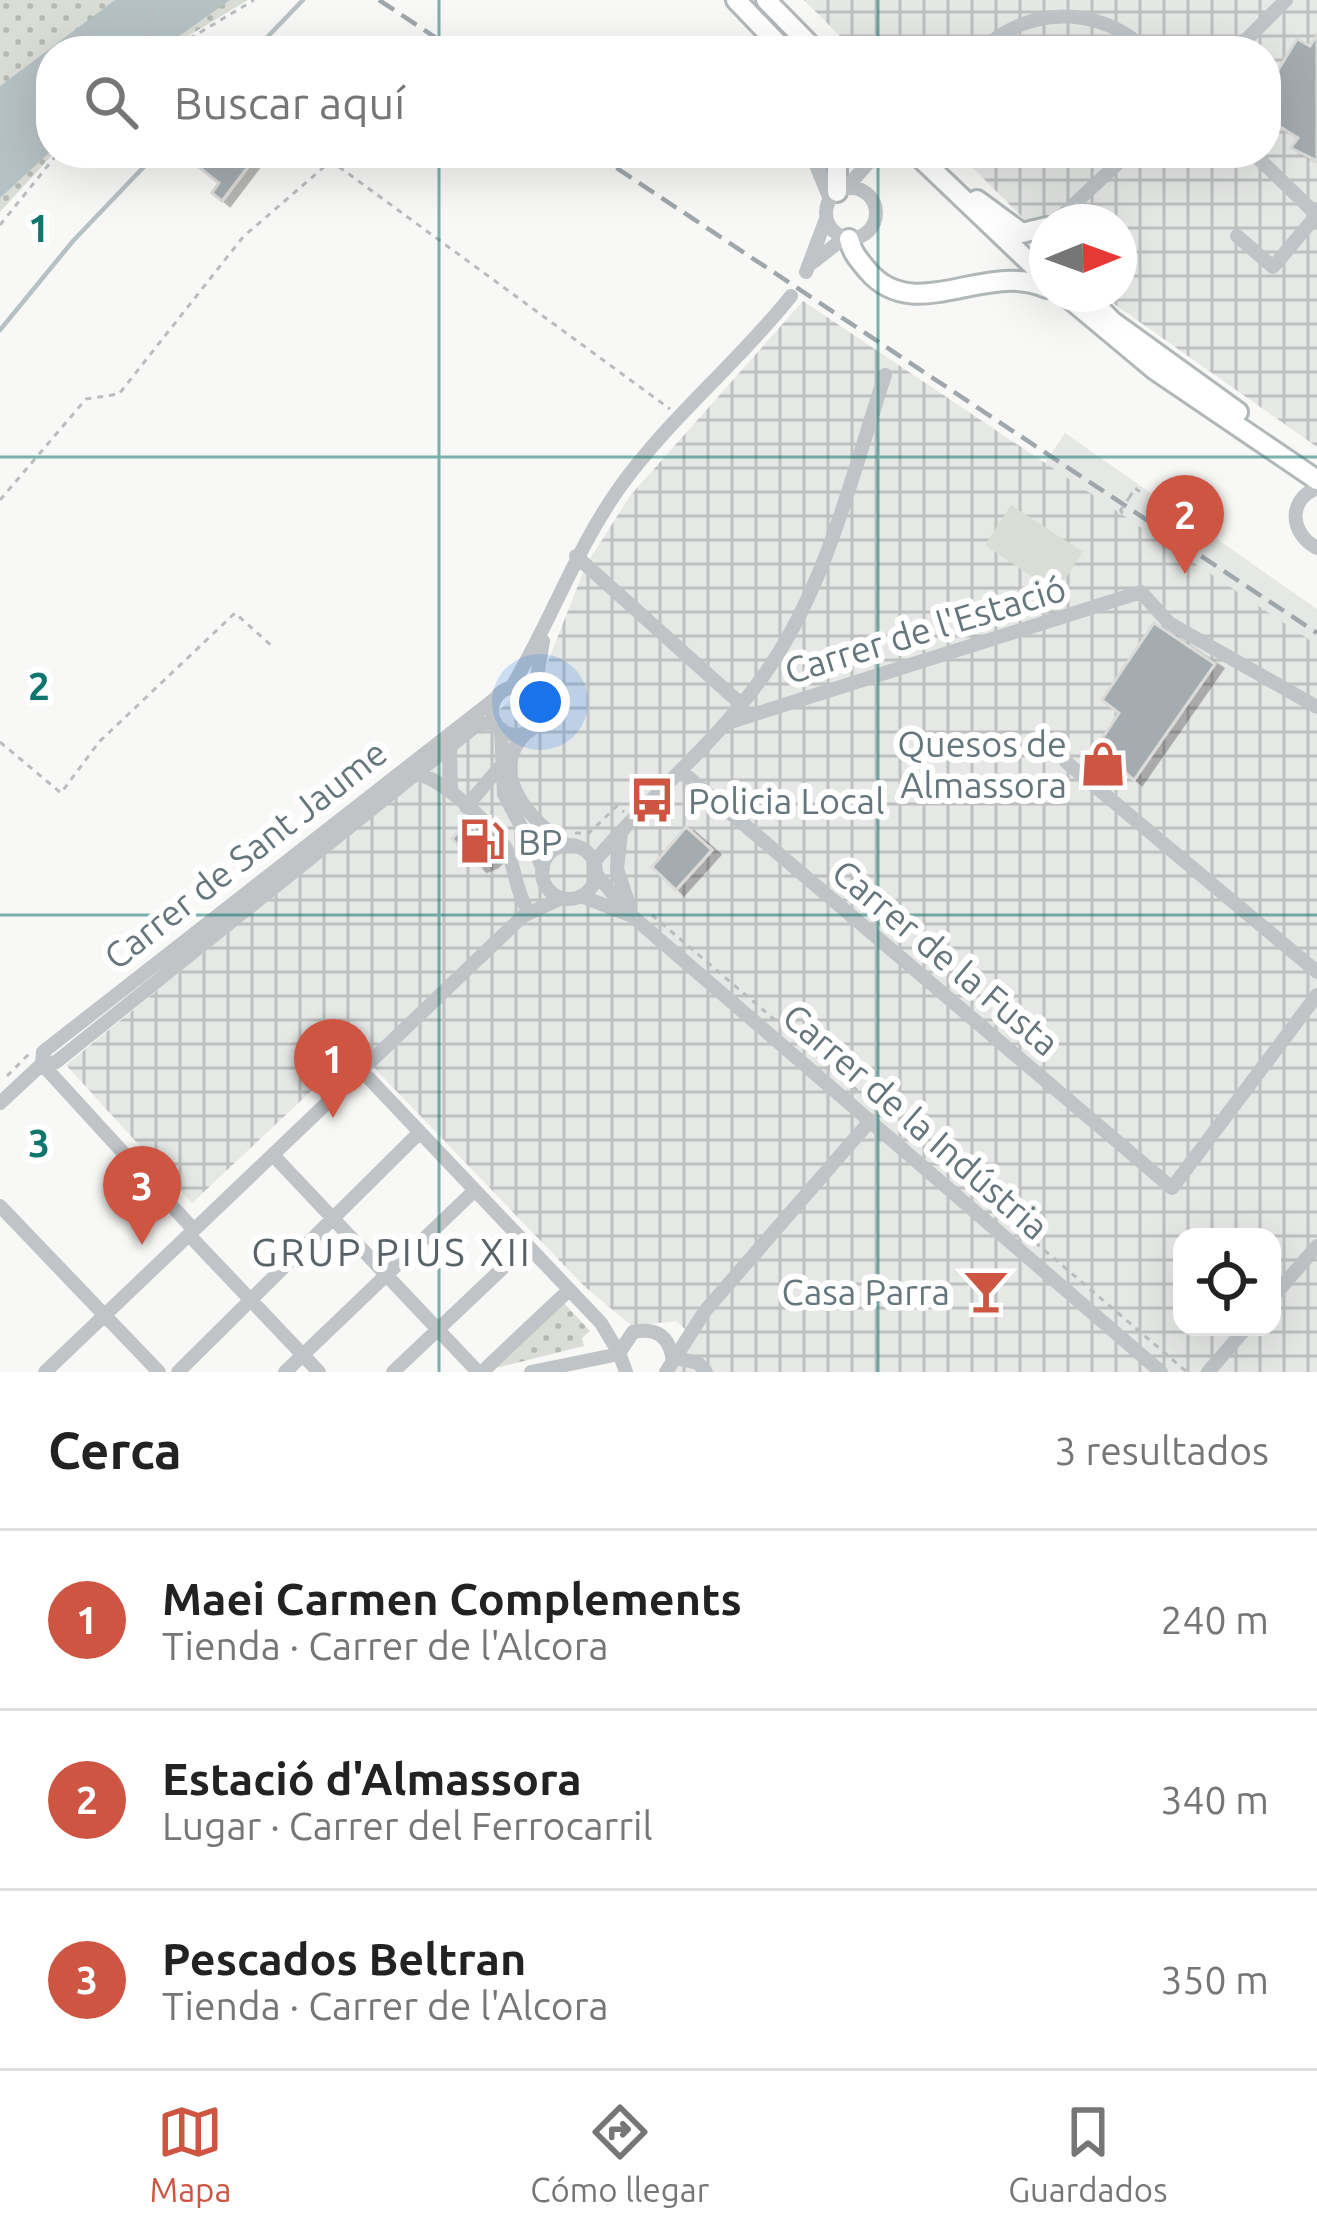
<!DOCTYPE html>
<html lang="es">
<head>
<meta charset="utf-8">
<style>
  body { margin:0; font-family:Ubuntu,sans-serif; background:#f6f6f6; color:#222 }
  .controls { position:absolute; right:36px; bottom:36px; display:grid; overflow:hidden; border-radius:24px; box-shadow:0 12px 48px #0002 }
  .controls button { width:108px; height:108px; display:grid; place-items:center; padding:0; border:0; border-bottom:3px solid #e0e0e0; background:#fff; color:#222; font:60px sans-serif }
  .compass { position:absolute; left:1029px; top:204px; width:108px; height:108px; border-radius:50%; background:#fff; box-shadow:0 12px 48px #0002; rotate:89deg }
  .you { position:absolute; left:540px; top:702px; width:42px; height:42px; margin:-30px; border:9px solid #fff; border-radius:50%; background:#1a73e8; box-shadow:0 0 0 18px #1a73e833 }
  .badge { display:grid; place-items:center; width:78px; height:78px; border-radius:50%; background:#cd5542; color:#fff; font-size:39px; font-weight:700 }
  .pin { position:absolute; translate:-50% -99px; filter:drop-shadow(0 3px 6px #0008) }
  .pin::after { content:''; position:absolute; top:63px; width:42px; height:36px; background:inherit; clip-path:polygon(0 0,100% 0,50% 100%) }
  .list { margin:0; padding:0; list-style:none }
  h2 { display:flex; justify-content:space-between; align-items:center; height:156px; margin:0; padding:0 48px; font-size:51px }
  h2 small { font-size:39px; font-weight:400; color:#767676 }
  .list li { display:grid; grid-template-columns:78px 1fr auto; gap:36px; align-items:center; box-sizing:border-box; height:180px; padding:0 48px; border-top:3px solid #e0e0e0 }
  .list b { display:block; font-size:45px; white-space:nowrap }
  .list p { margin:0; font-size:39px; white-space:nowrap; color:#767676 }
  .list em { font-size:39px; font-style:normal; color:#767676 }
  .icon { flex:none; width:66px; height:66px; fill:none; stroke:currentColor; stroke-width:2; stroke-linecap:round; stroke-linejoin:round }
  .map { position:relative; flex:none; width:1317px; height:1372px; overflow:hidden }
  .search { position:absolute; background:#fff; box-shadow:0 12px 48px #0002; left:36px; right:36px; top:36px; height:132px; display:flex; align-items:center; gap:30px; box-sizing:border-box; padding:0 42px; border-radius:48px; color:#767676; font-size:45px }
  .sheet { height:696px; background:#fff }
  nav { display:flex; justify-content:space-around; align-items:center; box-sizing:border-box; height:168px; border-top:3px solid #e0e0e0; background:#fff; font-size:33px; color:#767676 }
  nav a { display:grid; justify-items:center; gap:6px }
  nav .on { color:#cd5542 }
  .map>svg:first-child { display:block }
</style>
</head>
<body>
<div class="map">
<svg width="1317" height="1372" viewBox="0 0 1317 1372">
  <defs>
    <pattern id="industrial-grid" width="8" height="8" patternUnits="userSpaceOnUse" patternTransform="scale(3)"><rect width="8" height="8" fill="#e6e8e6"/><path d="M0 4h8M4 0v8" fill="none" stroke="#bec1c0"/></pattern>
    <pattern id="green-dots" width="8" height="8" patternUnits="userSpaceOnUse" patternTransform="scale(3)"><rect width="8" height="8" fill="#d9ddd6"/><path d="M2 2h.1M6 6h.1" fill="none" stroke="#b4b8b3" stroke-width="1.8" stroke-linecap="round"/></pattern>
    <filter id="shadow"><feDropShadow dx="8" dy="4.5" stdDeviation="0" flood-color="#0004"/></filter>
  </defs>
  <rect width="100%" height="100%" fill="#f8f8f6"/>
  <path fill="#e6e8e6" d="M1065,433L1317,609V667L1131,521L1045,463Z"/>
  <path fill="url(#industrial-grid)" fill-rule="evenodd" d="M804,0H1317V447L1100,294H1119V222H1047V242L958,153H1266V51H855Z
    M803,301L1317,645V1372H665L694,1337L676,1321L632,1326L584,1286L356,1049L192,1203L66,1065L543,674L586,565L630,496ZM1182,1237H1272V1327H1182Z"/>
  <path fill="url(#green-dots)" d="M0,0H248L163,51H51L54,153L0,212Z
    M564,1303L590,1331L582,1338L584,1346L496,1368Z"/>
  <path fill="#d9ddd6" d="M1011,505L1083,552L1056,593L985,545Z"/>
  <path fill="#b6c1c4" d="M115,0H230L158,51H51V151L0,198V86Z"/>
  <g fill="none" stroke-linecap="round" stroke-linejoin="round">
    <path stroke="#b6c1c4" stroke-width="4.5" d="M254,51L303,0
      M0,330L73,241L157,153"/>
  </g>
  <path fill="#a4acb0" stroke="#dadad8" stroke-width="3" filter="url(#shadow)" d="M1317,35V161L1291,148L1298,138L1266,118V90L1297,39L1310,46Z
    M181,153H224L236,162L246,153L254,159L222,201L212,193L219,183Z
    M1154,623L1215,664L1134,780L1096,748L1119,713L1102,700Z
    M467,821L497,856L489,863L479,867L452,839Z
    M686,827L712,850L676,890L652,867Z"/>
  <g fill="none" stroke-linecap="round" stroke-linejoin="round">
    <g stroke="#b2b7b9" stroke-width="24">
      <path id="major" d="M736,0L785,51
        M766,0L816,51
        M915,153L1047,279
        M837,192V153
        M977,200L1022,233L1047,227
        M849,239C852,253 859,260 868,271C915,326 986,260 1047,288
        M1064,294L1155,370L1317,480
        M1086,294L1111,320
        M1105,316L1238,412"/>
    </g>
    <path stroke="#babdbf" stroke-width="3" stroke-dasharray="6 6" stroke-linecap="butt" d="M149,51L154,0
      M169,51L254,0
      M0,225L58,153
      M1129,498L1135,488L1144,495
      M0,500L86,399L119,394L243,237L331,161L670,409
      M1120,511L1123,513
      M1187,565L1191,559
      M0,742L61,793L99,742L235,613L274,648
      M575,833H589L617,806L624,812
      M652,915L1187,1372
      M7,1076L30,1053"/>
    <path stroke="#c0c4c7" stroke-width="14" d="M980,51C1028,6 1098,4 1147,51
      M1235,51L1286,0
      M811,153L830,199
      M1253,153L1317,215
      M826 213a25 25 0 1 1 50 0a25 25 0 1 1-50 0Z
      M846,188L877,153
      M1055,222L1129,153
      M1237,236L1273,267L1317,215
      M812,263L844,238
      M806,272L826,219
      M1317,488C1287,500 1290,534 1317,548
      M576,556L742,705
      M492 711a24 24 0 1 1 48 0a24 24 0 1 1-48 0Z
      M511,688C551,622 575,550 620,487C670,417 738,363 791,296
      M534,695L543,641
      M727,723L1141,592L1169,623L1317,707
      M501,729L504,794L543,868
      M525,734C485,775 534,823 567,845
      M450,748L451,789
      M1066,762L1317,972
      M681,771L1172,1188L1317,995
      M419,775C442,778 501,832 509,855C516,875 516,890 527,909
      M466,807L499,768
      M621,833L617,869L629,905
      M542 872a27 27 0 1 1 54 0a27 27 0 1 1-54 0Z
      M594,862C649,796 717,743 766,672C826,587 853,472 885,375
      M596,874L632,916L1161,1372
      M581,896L627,914
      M42,1064L43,1052L496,698
      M42,1064L194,1230
      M361,1070L601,1323L619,1353
      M0,1103L42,1064L56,1062L478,724L495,722
      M273,1155L478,1372
      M0,1206L159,1372
      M189,1235L319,1372
      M1272,1298L1317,1246
      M672,1357L698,1363L706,1372
      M45,1372L523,916L562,898
      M178,1372L420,1132
      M285,1372L474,1191
      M393,1372L526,1246
      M482,1372L569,1290
      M531,1372L619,1354
      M626,1372L619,1353L633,1332C654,1328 667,1334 672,1355
      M666,1372L705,1311L870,1121
      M1208,1372L1247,1327"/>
    <use href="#major" stroke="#fff" stroke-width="18"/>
    <path stroke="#a0a7ab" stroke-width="4.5" stroke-dasharray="18 9" stroke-linecap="butt" d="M379,0L456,51
      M594,153L1317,633"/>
    <path stroke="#babdbf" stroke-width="3" stroke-dasharray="6 6" stroke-linecap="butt" d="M1120,511L1129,498"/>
  </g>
  <path fill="none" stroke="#0f766e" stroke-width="3" stroke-opacity="0.55" d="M439,0V51M878,0V51M439,153V1372M878,153V1372M0,457H1317M0,915H1317"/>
  <defs>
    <g id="shop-bare" transform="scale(3.6)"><path d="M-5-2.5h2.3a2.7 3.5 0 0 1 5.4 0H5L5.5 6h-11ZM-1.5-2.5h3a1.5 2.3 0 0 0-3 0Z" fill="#cd5542" stroke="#fff" stroke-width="2.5" paint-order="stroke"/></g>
    <g id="bus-bare" transform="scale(3.6)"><path d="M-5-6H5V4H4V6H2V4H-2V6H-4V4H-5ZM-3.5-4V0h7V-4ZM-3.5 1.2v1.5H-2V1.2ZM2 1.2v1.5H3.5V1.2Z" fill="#cd5542" stroke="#fff" stroke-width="2.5" paint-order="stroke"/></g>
    <g id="fuel-bare" transform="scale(3.6)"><path d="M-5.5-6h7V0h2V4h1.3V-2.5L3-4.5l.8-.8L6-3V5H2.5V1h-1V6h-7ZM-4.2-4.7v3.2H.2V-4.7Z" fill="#cd5542" stroke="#fff" stroke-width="2.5" paint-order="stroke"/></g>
    <g id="bar-bare" transform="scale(3.6)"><path d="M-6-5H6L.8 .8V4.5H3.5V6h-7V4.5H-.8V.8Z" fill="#cd5542" stroke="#fff" stroke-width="2.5" paint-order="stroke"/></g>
  </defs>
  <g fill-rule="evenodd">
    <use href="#shop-bare" x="1103" y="764"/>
    <use href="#bus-bare" x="652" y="800"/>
    <use href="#fuel-bare" x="482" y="841"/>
    <use href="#bar-bare" x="986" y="1291"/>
  </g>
  <g text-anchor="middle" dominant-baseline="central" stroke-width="12" stroke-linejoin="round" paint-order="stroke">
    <g font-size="36" fill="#66767d" stroke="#fff">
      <text transform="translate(925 629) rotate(-17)">Carrer de l'Estació</text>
      <text transform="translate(245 854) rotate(-38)">Carrer de Sant Jaume</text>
      <text transform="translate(946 957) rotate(40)">Carrer de la Fusta</text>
      <text transform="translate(916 1121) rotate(41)">Carrer de la Indústria</text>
    </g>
    <g font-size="36" fill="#66767d" stroke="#fff" text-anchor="end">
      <text x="1067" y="743">Quesos de<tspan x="1067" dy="41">Almassora</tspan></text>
      <text x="688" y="800" text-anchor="start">Policia Local</text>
      <text x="518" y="841" text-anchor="start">BP</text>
      <text x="950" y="1291">Casa Parra</text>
    </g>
    <g font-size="39" letter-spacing="3" fill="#586369" stroke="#fff">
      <text x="392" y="1251">GRUP PIUS XII</text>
    </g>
  </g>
  <g font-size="39" text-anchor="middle" font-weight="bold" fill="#0f766e" stroke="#fff" stroke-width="12" stroke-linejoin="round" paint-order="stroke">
    <text x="39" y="242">1</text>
    <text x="39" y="700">2</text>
    <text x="39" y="1157">3</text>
  </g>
</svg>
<div class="controls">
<button><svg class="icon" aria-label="locate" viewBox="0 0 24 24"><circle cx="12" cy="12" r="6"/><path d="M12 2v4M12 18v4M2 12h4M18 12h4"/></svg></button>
</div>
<svg class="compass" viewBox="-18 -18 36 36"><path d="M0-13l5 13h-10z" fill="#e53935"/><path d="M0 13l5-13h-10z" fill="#767676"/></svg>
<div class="you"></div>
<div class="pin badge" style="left:333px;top:1118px">1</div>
<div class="pin badge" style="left:1185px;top:574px">2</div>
<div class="pin badge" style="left:142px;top:1245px">3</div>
<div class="search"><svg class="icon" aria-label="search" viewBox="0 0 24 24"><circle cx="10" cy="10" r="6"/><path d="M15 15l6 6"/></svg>Buscar aquí</div>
</div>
<section class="sheet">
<h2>Cerca<small>3 resultados</small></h2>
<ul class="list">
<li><span class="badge">1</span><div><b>Maei Carmen Complements</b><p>Tienda · Carrer de l'Alcora</p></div><em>240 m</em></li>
<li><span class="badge">2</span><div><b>Estació d'Almassora</b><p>Lugar · Carrer del Ferrocarril</p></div><em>340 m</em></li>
<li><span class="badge">3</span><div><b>Pescados Beltran</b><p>Tienda · Carrer de l'Alcora</p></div><em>350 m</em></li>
</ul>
</section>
<nav>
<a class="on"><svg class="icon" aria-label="map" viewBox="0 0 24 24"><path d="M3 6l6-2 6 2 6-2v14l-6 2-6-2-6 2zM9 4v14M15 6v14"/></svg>Mapa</a>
<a><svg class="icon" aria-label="directions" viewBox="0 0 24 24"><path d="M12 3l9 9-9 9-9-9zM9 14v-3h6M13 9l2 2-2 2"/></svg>Cómo llegar</a>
<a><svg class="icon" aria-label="saved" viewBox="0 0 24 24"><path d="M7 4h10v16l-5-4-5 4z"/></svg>Guardados</a>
</nav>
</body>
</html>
